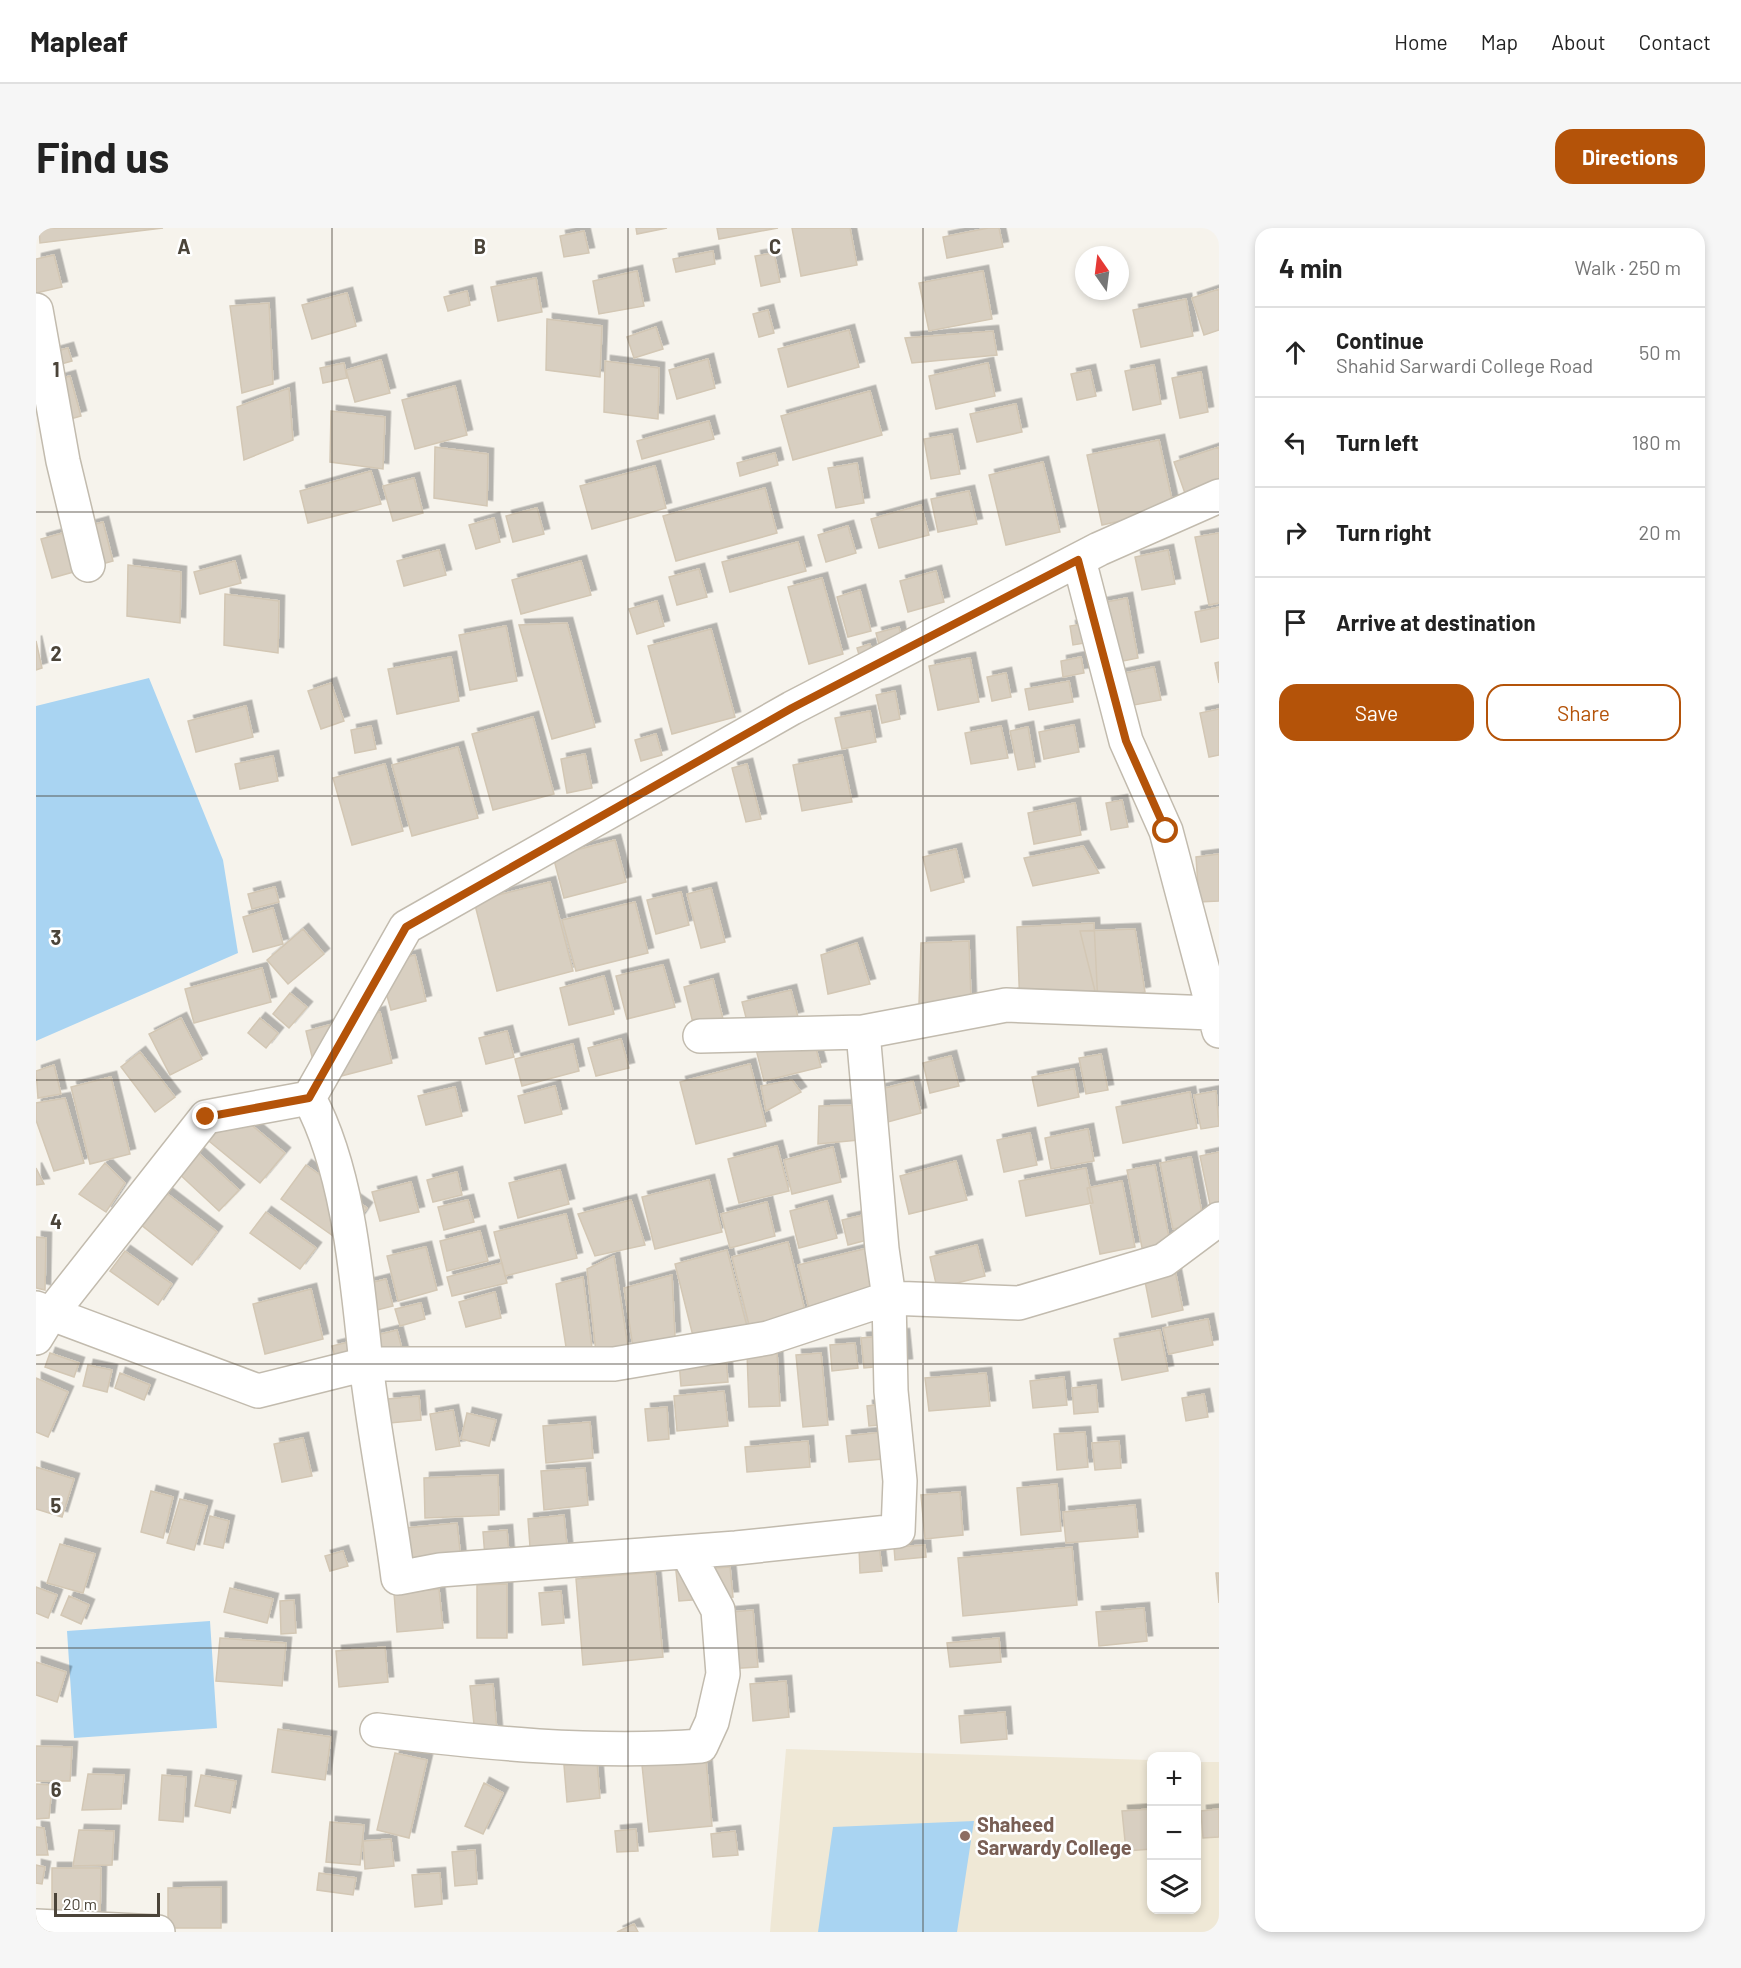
<!DOCTYPE html>
<html lang="en">
<head>
<meta charset="utf-8">
<style>
  body { margin:0; font-family:Barlow,sans-serif; background:#f6f6f6; color:#222 }
  .controls { position:absolute; right:18px; bottom:18px; display:grid; overflow:hidden; border-radius:12px; box-shadow:0 3px 9px #0003 }
  .controls button { width:54px; height:54px; display:grid; place-items:center; padding:0; border:0; border-bottom:2px solid #e0e0e0; background:#fff; color:#222; font:30px sans-serif }
  .compass { position:absolute; left:1039px; top:18px; width:54px; height:54px; border-radius:50%; background:#fff; box-shadow:0 3px 9px #0003; rotate:346deg }
  .scale { position:absolute; left:18px; bottom:15px; width:106px; box-sizing:border-box; padding-left:6px; border:3px solid #4b4439; border-top:0; font-size:16px; line-height:21px; white-space:nowrap; color:#4b4439; -webkit-text-stroke:4px #fff; paint-order:stroke }
  .stop { position:absolute; width:18px; height:18px; margin:-14px; border:4px solid #b45309; border-radius:50%; background:#fff }
  .stop.end { background:#b45309; border-color:#fff; box-shadow:0 2px 6px #0008 }
  .list { margin:0; padding:0; list-style:none }
  h2 { display:flex; justify-content:space-between; align-items:center; height:78px; margin:0; padding:0 24px; font-size:26px }
  h2 small { font-size:20px; font-weight:400; color:#767676 }
  .list li { display:grid; grid-template-columns:39px 1fr auto; gap:18px; align-items:center; box-sizing:border-box; height:90px; padding:0 24px; border-top:2px solid #e0e0e0 }
  .list b { display:block; font-size:22px; white-space:nowrap }
  .list p { margin:0; font-size:20px; white-space:nowrap; color:#767676 }
  .list em { font-size:20px; font-style:normal; color:#767676 }
  .actions { display:flex; gap:12px; padding:18px 24px }
  .actions a { flex:1; padding:14px 0; border:2px solid #b45309; border-radius:18px; text-align:center; font-size:21px; color:#b45309 }
  .actions .main { background:#b45309; color:#fff }
  .icon { flex:none; width:33px; height:33px; fill:none; stroke:currentColor; stroke-width:2; stroke-linecap:round; stroke-linejoin:round }
  .map { position:relative; flex:none; width:1183px; height:1704px; overflow:hidden; border-radius:18px }
  header { display:flex; align-items:center; gap:36px; box-sizing:border-box; height:84px; padding:0 30px; background:#fff; border-bottom:2px solid #e0e0e0 }
  header strong { font-size:28px }
  nav { display:flex; gap:33px; margin-inline-start:auto; font-size:21px }
  .intro { display:flex; align-items:center; justify-content:space-between; box-sizing:border-box; height:144px; padding:0 36px }
  h1 { margin:0; font-size:42px }
  .button { padding:15px 27px; border-radius:18px; background:#b45309; color:#fff; font-size:21px; font-weight:700 }
  main { display:flex; gap:36px; padding:0 36px }
  aside { flex:1; background:#fff; border-radius:18px; box-shadow:0 3px 9px #0003 }
  .map>svg:first-child { display:block }
</style>
</head>
<body>
<header>
<strong>Mapleaf</strong>
<nav><a>Home</a><a>Map</a><a>About</a><a>Contact</a></nav>
</header>
<div class="intro"><h1>Find us</h1><a class="button">Directions</a></div>
<main>
<div class="map">
<svg width="1183" height="1704" viewBox="0 0 1183 1704">
  <defs>
    <filter id="shadow"><feDropShadow dx="5.5" dy="-5.5" stdDeviation="0" flood-color="#0004"/></filter>
  </defs>
  <rect width="100%" height="100%" fill="#f6f3ec"/>
  <path fill="#efe8d6" d="M750,1521L1115,1532L1116,1682H1160L1161,1534H1183V1704H734Z"/>
  <path fill="#a9d4f2" d="M113,450L187,632L202,725L0,813V478Z
    M174,1393L181,1500L38,1510L31,1403Z
    M938,1593L921,1704H782L797,1599Z"/>
  <path fill="#d8cfc1" stroke="#d3c7b4" stroke-width="1.5" filter="url(#shadow)" d="M3,0H127L4,15Z
    M600,0H631L601,6Z
    M681,0H742L683,11Z
    M756,0H814L821,37L765,48Z
    M952,0H963L967,19L911,30L907,9Z
    M548,3L553,25L528,29L524,8Z
    M677,23L679,36L640,44L637,31Z
    M738,25L744,54L725,58L719,28Z
    M18,27L26,59L0,65V31Z
    M601,43L608,78L563,86L557,53Z
    M947,43L956,91L893,103L883,55Z
    M500,50L506,84L462,93L455,59Z
    M1183,61V102L1168,107L1156,70Z
    M431,63L434,77L412,83L408,69Z
    M311,65L320,98L276,111L266,77Z
    M1150,71L1157,108L1105,119L1097,82Z
    M233,75L237,156L206,165L194,78Z
    M732,82L738,105L723,109L717,86Z
    M511,91L566,98L564,149L510,142Z
    M620,99L627,121L598,130L591,109Z
    M813,102L823,139L752,159L742,121Z
    M957,103L961,127L876,135L869,110Z
    M32,120L36,133L11,140L7,127Z
    M672,131L679,160L641,171L633,142Z
    M345,132L354,165L319,174L310,142Z
    M569,133L623,140L622,191L568,184Z
    M308,135L311,150L287,155L284,140Z
    M952,135L959,168L900,181L893,148Z
    M1118,137L1125,176L1097,182L1089,143Z
    M1054,142L1060,168L1041,172L1035,146Z
    M1165,144L1172,184L1144,190L1136,150Z
    M34,148L45,188L17,196L6,156Z
    M419,158L431,207L379,221L366,172Z
    M253,160L257,212L208,232L201,179Z
    M834,163L846,207L757,232L745,188Z
    M980,176L986,204L941,214L934,186Z
    M295,183L349,189L347,241L294,234Z
    M673,193L678,211L606,231L601,213Z
    M916,206L924,246L895,251L888,211Z
    M1123,212L1138,281L1066,297L1051,227Z
    M399,219L452,226L451,278L398,270Z
    M1183,219V260L1151,271L1138,234Z
    M739,225L742,237L704,248L701,235Z
    M1007,234L1024,304L970,317L953,247Z
    M821,235L828,275L800,280L792,240Z
    M619,238L630,280L556,301L544,258Z
    M335,243L345,276L272,295L264,263Z
    M378,250L387,285L357,293L347,258Z
    M729,260L741,305L640,333L627,288Z
    M933,263L941,296L902,304L895,271Z
    M885,277L893,307L843,320L835,291Z
    M501,280L508,306L477,314L470,288Z
    M458,290L464,314L440,321L433,297Z
    M67,294L77,333L16,350L5,311Z
    M812,298L820,325L790,334L782,307Z
    M1183,305V375L1173,377L1159,309Z
    M762,314L770,343L694,364L686,334Z
    M403,322L410,347L368,358L361,333Z
    M1132,322L1139,356L1106,362L1099,329Z
    M199,333L205,355L164,366L158,344Z
    M545,333L555,367L485,386L476,352Z
    M92,337L145,344L144,395L91,388Z
    M663,341L671,369L641,377L633,349Z
    M900,343L908,374L872,384L864,353Z
    M786,350L807,426L773,436L752,359Z
    M824,362L835,403L812,409L801,369Z
    M189,366L243,373L242,425L188,417Z
    M1091,370L1102,430L1072,436L1060,376Z
    M621,373L628,398L601,406L593,381Z
    M1183,379V410L1165,414L1159,384Z
    M1057,394L1061,413L1037,417L1034,398Z
    M531,395L559,499L516,511L483,397Z
    M470,398L481,453L434,462L423,407Z
    M863,399L867,418L845,424L840,405Z
    M675,401L699,489L636,506L612,418Z
    M0,413L6,440L0,442Z
    M834,416L836,426L824,430L821,420Z
    M415,429L423,473L361,486L352,441Z
    M1045,429L1048,445L1027,449L1025,433Z
    M934,430L943,474L902,482L893,438Z
    M1183,434V455L1179,435Z
    M1118,439L1125,472L1082,480L1075,448Z
    M970,445L975,469L956,473L951,449Z
    M1033,453L1037,474L993,482L989,461Z
    M295,455L308,493L285,501L272,463Z
    M859,463L864,491L846,495L840,467Z
    M210,478L217,509L160,524L152,493Z
    M1183,481V527L1173,529L1164,485Z
    M834,483L840,514L806,521L799,490Z
    M497,489L518,566L457,582L436,506Z
    M1038,497L1043,524L1008,531L1003,504Z
    M335,498L340,521L319,525L315,502Z
    M965,498L972,530L935,536L929,505Z
    M992,499L999,539L982,542L974,503Z
    M620,506L626,527L605,533L599,512Z
    M422,519L442,590L376,608L356,537Z
    M549,526L556,560L531,565L525,531Z
    M806,527L816,574L766,583L757,537Z
    M237,528L242,553L204,561L199,536Z
    M349,536L367,603L316,617L297,550Z
    M711,536L725,591L710,594L696,540Z
    M1086,572L1092,599L1075,602L1070,575Z
    M1039,575L1045,607L998,616L992,585Z
    M579,612L590,654L528,670L517,628Z
    M1047,618L1063,645L997,658L988,630Z
    M920,621L928,654L895,663L887,629Z
    M1183,626V673L1163,674L1160,629Z
    M514,654L537,743L461,763L438,673Z
    M239,659L243,674L216,681L212,666Z
    M675,660L689,714L665,720L651,666Z
    M645,664L653,697L620,706L611,672Z
    M599,674L612,725L540,743L526,692Z
    M237,680L247,716L217,724L207,689Z
    M1058,695L1062,777L984,781L981,699Z
    M267,701L288,726L252,756L231,732Z
    M1099,701L1109,764L1062,775L1044,703Z
    M933,713L935,772L883,776L885,715Z
    M821,715L834,756L792,766L785,727Z
    M379,727L390,773L355,782L342,736Z
    M627,737L639,779L591,791L580,748Z
    M226,740L235,774L158,795L149,761Z
    M568,748L578,786L533,797L524,760Z
    M677,751L687,791L658,799L648,759Z
    M755,762L762,789L713,801L706,774Z
    M254,765L271,779L253,800L237,786Z
    M344,784L356,835L282,854L270,803Z
    M145,790L166,831L134,847L113,806Z
    M224,790L242,805L230,820L212,805Z
    M471,803L478,829L450,836L443,810Z
    M776,806L785,839L728,853L720,821Z
    M585,811L593,840L560,848L552,820Z
    M537,816L543,843L486,858L479,831Z
    M104,824L139,869L119,884L85,839Z
    M1065,826L1072,862L1050,866L1043,830Z
    M915,828L923,858L894,865L887,835Z
    M714,836L730,898L660,916L644,854Z
    M18,837L25,866L2,870L0,843Z
    M1038,841L1043,869L1002,878L996,849Z
    M75,849L94,926L54,936L35,859Z
    M756,852L765,864L730,883L725,858Z
    M877,853L885,885L833,899L825,866Z
    M519,858L526,886L489,895L482,868Z
    M419,859L426,888L390,897L382,868Z
    M1180,863L1183,898L1165,901L1158,867Z
    M1154,864L1161,900L1087,915L1080,879Z
    M29,870L48,935L18,943L0,892V875Z
    M823,877L833,911L782,916L783,878Z
    M194,879L249,925L224,955L168,909Z
    M1052,901L1058,933L1015,941L1009,910Z
    M994,905L1001,937L968,944L961,912Z
    M741,918L753,963L703,975L692,931Z
    M797,919L805,954L756,966L748,932Z
    M158,921L203,962L183,983L139,942Z
    M1183,924V980L1175,981L1164,928Z
    M1155,929L1168,995L1137,1001L1124,935Z
    M920,933L931,972L873,986L864,948Z
    M69,935L89,955L70,984L43,966Z
    M270,937L331,980L307,1015L245,971Z
    M1119,937L1135,1020L1107,1025L1091,942Z
    M0,940L8,956L0,957Z
    M1050,940L1057,975L990,988L983,953Z
    M524,942L533,976L482,990L473,955Z
    M421,944L426,967L397,974L391,952Z
    M673,952L686,1004L619,1021L606,969Z
    M1086,953L1099,1019L1064,1026L1051,960Z
    M375,954L383,984L344,993L336,964Z
    M129,964L181,1004L156,1037L104,996Z
    M432,972L438,994L408,1002L402,979Z
    M595,972L609,1017L559,1028L542,986Z
    M791,973L801,1010L763,1020L754,983Z
    M731,974L739,1008L694,1020L685,986Z
    M230,984L280,1020L264,1041L214,1005Z
    M530,986L541,1030L469,1048L458,1004Z
    M832,986L839,1010L812,1017L806,992Z
    M444,1003L452,1033L411,1043L404,1013Z
    M0,1009L10,1010L9,1062L0,1060Z
    M752,1014L769,1083L713,1097L696,1029Z
    M941,1017L949,1048L901,1060L894,1029Z
    M390,1019L401,1062L362,1073L351,1028Z
    M832,1020L845,1071L775,1089L762,1037Z
    M691,1022L712,1102L659,1116L639,1036Z
    M89,1023L136,1056L122,1077L74,1043Z
    M578,1028L592,1119L560,1125L551,1041Z
    M466,1035L471,1055L416,1068L411,1049Z
    M1139,1042L1147,1082L1116,1089L1108,1048Z
    M636,1047L639,1109L597,1119L588,1060Z
    M547,1049L556,1120L531,1125L520,1056Z
    M350,1051L357,1078L329,1085L322,1058Z
    M275,1061L287,1111L229,1126L217,1076Z
    M459,1064L465,1090L430,1099L423,1074Z
    M385,1075L389,1091L364,1098L359,1081Z
    M1172,1091L1177,1117L1133,1126L1127,1100Z
    M361,1102L367,1125L302,1141L296,1118Z
    M1124,1102L1132,1143L1086,1152L1078,1111Z
    M868,1106L871,1136L828,1140L825,1110Z
    M819,1115L822,1140L796,1143L794,1117Z
    M741,1124L744,1178L713,1179L711,1125Z
    M14,1125L43,1135L38,1149L9,1139Z
    M785,1125L792,1197L767,1199L760,1127Z
    M690,1129L692,1154L645,1158L643,1133Z
    M52,1137L76,1142L71,1164L47,1158Z
    M84,1145L114,1157L108,1172L79,1160Z
    M950,1145L954,1178L893,1183L889,1150Z
    M1028,1149L1031,1177L997,1180L994,1153Z
    M0,1150L32,1164L12,1209L0,1204Z
    M1060,1157L1062,1184L1038,1186L1036,1160Z
    M688,1163L692,1198L641,1203L638,1168Z
    M1168,1166L1172,1189L1150,1193L1146,1170Z
    M383,1168L385,1192L354,1195L352,1171Z
    M853,1175L855,1196L833,1198L831,1178Z
    M631,1179L633,1211L612,1213L609,1181Z
    M417,1182L424,1218L400,1222L394,1186Z
    M431,1185L460,1192L453,1218L425,1211Z
    M554,1194L557,1230L510,1235L507,1198Z
    M857,1203L859,1230L813,1234L810,1208Z
    M1049,1204L1052,1239L1021,1242L1018,1206Z
    M267,1210L276,1248L246,1254L238,1216Z
    M772,1213L774,1239L711,1244L709,1219Z
    M1083,1213L1085,1240L1059,1242L1056,1215Z
    M0,1239L38,1251L26,1289L0,1281Z
    M549,1240L552,1277L508,1282L505,1243Z
    M462,1247L463,1287L389,1290L388,1250Z
    M1021,1256L1025,1303L985,1307L981,1260Z
    M115,1263L137,1269L127,1310L105,1304Z
    M924,1264L927,1307L889,1311L885,1267Z
    M144,1271L171,1278L158,1322L131,1315Z
    M1099,1277L1102,1309L1030,1315L1027,1284Z
    M528,1287L532,1329L495,1333L492,1291Z
    M174,1288L193,1293L187,1320L168,1316Z
    M421,1295L425,1332L372,1336L369,1300Z
    M471,1302L473,1327L449,1329L447,1304Z
    M24,1316L59,1326L47,1365L11,1355Z
    M843,1317L846,1343L824,1345L823,1319Z
    M889,1317L890,1329L859,1332L858,1319Z
    M1036,1319L1041,1377L927,1388L922,1330Z
    M307,1323L312,1338L294,1343L289,1328Z
    M694,1339L697,1369L643,1373L640,1343Z
    M619,1344L627,1429L547,1437L540,1351Z
    M1180,1345H1183V1375Z
    M471,1356V1410H441V1357Z
    M0,1359L21,1367L12,1390L0,1385Z
    M194,1360L237,1371L231,1395L188,1384Z
    M403,1361L407,1400L361,1404L358,1365Z
    M525,1363L528,1395L506,1397L503,1365Z
    M33,1368L53,1377L45,1396L25,1387Z
    M258,1372L260,1405L245,1406L244,1373Z
    M1108,1380L1111,1413L1063,1418L1060,1384Z
    M717,1382L722,1439L690,1441L685,1385Z
    M184,1410L250,1415L246,1458L180,1453Z
    M963,1410L965,1434L914,1439L911,1415Z
    M349,1419L352,1454L303,1459L300,1423Z
    M0,1434L30,1444L21,1474L0,1467Z
    M750,1453L753,1489L717,1493L714,1456Z
    M457,1456L461,1504L439,1506L434,1458Z
    M969,1484L971,1511L925,1515L923,1488Z
    M242,1501L295,1509L289,1552L236,1544Z
    M0,1518L36,1519L34,1553H0Z
    M359,1525L391,1532L373,1610L341,1602Z
    M670,1532L676,1598L613,1604L606,1537Z
    M561,1534L564,1570L531,1574L528,1537Z
    M52,1546L88,1547L85,1581L46,1582Z
    M126,1547L150,1549L147,1594L123,1592Z
    M165,1547L200,1553L194,1585L159,1578Z
    M448,1555L467,1565L447,1606L429,1598Z
    M0,1556L16,1557L13,1590L0,1591Z
    M1116,1581V1621L1090,1623L1086,1583Z
    M1183,1581V1609L1167,1610L1165,1583Z
    M294,1594L328,1597L324,1637L290,1634Z
    M0,1599L8,1600L12,1627H0Z
    M600,1601L602,1623L581,1624L579,1603Z
    M43,1602L78,1603L76,1637L37,1638Z
    M699,1603L702,1627L677,1629L675,1606Z
    M355,1611L358,1638L329,1641L327,1613Z
    M439,1622L441,1656L419,1658L416,1624Z
    M0,1637L9,1639L6,1656L0,1655Z
    M16,1640H65L64,1689L16,1688Z
    M283,1645L320,1650L317,1667L281,1662Z
    M404,1645L406,1676L379,1679L376,1647Z
    M185,1659V1700H132V1660Z
    M598,1696L602,1704H581Z"/>
  <g fill="none" stroke-linecap="round" stroke-linejoin="round">
    <g stroke="#c2bbae" stroke-width="36">
      <path id="street" d="M0,82L27,233L52,337
        M1043,332L1090,513L1130,603L1183,803
        M664,808L827,804L970,777L1176,785
        M273,870C313,944 321,1052 330,1135C338,1207 353,1278 362,1350L404,1342L700,1320L862,1303L864,1253L855,1163L853,1070L846,1021L827,804
        M0,1080L222,1163L330,1136H578L732,1110L853,1070L983,1075L1128,1032L1183,991
        M0,1110L14,1087L170,889L273,870L370,699L756,480L1063,321L1183,268
        M341,1502C449,1515 556,1526 665,1518L676,1494L687,1446L682,1382L651,1324
        M0,1698L122,1704"/>
    </g>
    <use href="#street" stroke="#fff" stroke-width="33"/>
  </g>
  <g fill="none" stroke-linecap="round" stroke-linejoin="round">
    <path stroke="#b45309" stroke-width="8" d="M170,889L273,870L370,699L756,480L1042,332L1090,513L1130,603"/>
  </g>
  <path fill="none" stroke="#4b4439" stroke-width="1.5" stroke-opacity="0.55" d="M296,0V1704M592,0V1704M887,0V1704M0,284H1183M0,568H1183M0,852H1183M0,1136H1183M0,1420H1183"/>
  <circle fill="#8d6e63" stroke="#fff" stroke-width="2" cx="929" cy="1608" r="6"/>
  <g text-anchor="middle" dominant-baseline="central" stroke-width="5" stroke-linejoin="round" paint-order="stroke">
    <g font-size="20" font-weight="bold" fill="#785e54" stroke="#fff" text-anchor="start">
      <text x="941" y="1596">Shaheed<tspan x="941" dy="23">Sarwardy College</tspan></text>
    </g>
  </g>
  <g font-size="20" text-anchor="middle" font-weight="bold" fill="#4b4439" stroke="#fff" stroke-width="5" stroke-linejoin="round" paint-order="stroke">
    <text x="148" y="26">A</text>
    <text x="444" y="26">B</text>
    <text x="739" y="26">C</text>
    <text x="20" y="149">1</text>
    <text x="20" y="433">2</text>
    <text x="20" y="717">3</text>
    <text x="20" y="1001">4</text>
    <text x="20" y="1285">5</text>
    <text x="20" y="1569">6</text>
  </g>
</svg>
<div class="controls">
<button>+</button>
<button>−</button>
<button><svg class="icon" aria-label="layers" viewBox="0 0 24 24"><path d="M12 4l9 5-9 5-9-5zM3 14l9 5 9-5"/></svg></button>
</div>
<svg class="compass" viewBox="-18 -18 36 36"><path d="M0-13l5 13h-10z" fill="#e53935"/><path d="M0 13l5-13h-10z" fill="#767676"/></svg>
<div class="scale">20 m</div>
<div class="stop" style="left:1130px;top:603px"></div>
<div class="stop end" style="left:170px;top:889px"></div>
</div>
<aside>
<h2>4 min<small>Walk · 250 m</small></h2>
<ul class="list">
<li><svg class="icon" aria-label="ahead" viewBox="0 0 24 24"><path d="M12 20V5M6 11l6-6 6 6"/></svg><div><b>Continue</b><p>Shahid Sarwardi College Road</p></div><em>50 m</em></li>
<li><svg class="icon" aria-label="left" viewBox="0 0 24 24"><path d="M17 20v-9H6M10 6l-5 5 5 5"/></svg><div><b>Turn left</b></div><em>180 m</em></li>
<li><svg class="icon" aria-label="right" viewBox="0 0 24 24"><path d="M7 20v-9h11M14 6l5 5-5 5"/></svg><div><b>Turn right</b></div><em>20 m</em></li>
<li><svg class="icon" aria-label="arrive" viewBox="0 0 24 24"><path d="M6 21V4h12l-3 4 3 4H6"/></svg><div><b>Arrive at destination</b></div></li>
</ul>
<div class="actions"><a class="main">Save</a><a>Share</a></div>
</aside>
</main>
</body>
</html>
